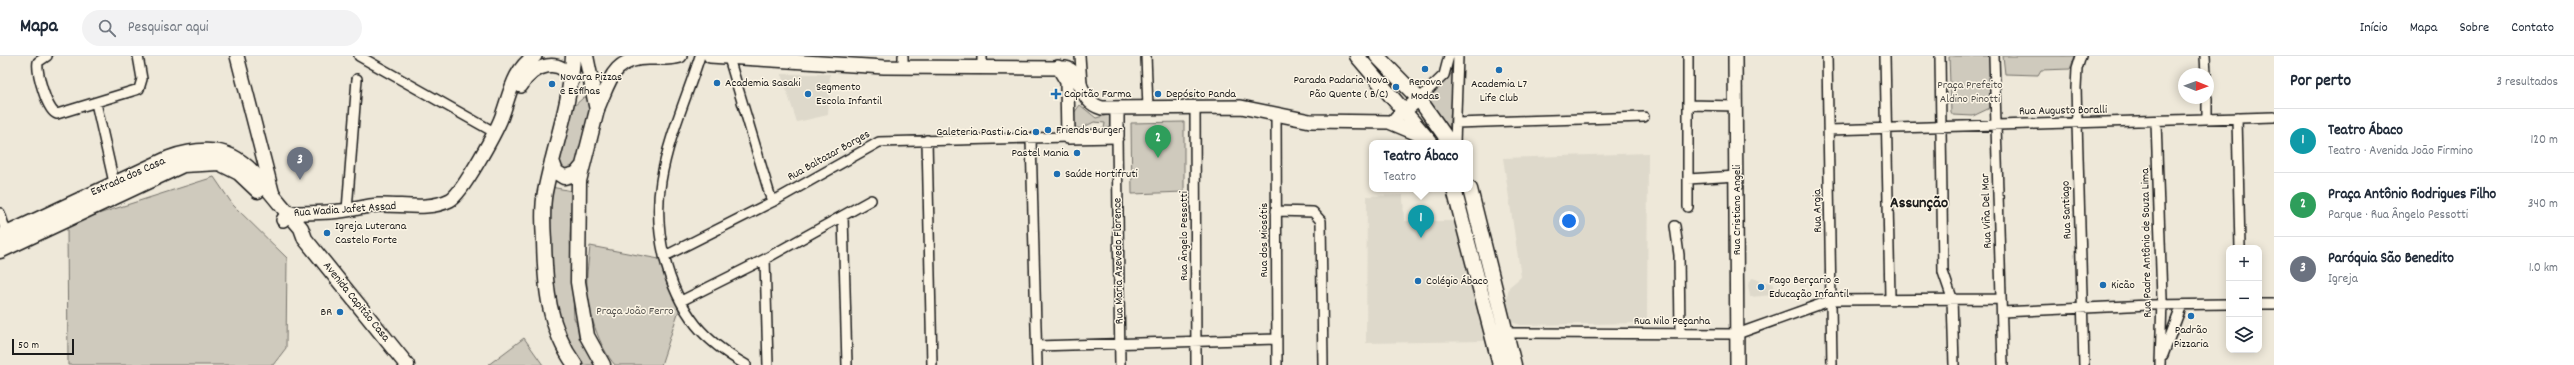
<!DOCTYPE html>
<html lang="pt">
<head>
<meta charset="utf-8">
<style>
  body { margin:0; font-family:Dekko,sans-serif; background:#f2f2f3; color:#1f2937 }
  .controls { position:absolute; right:12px; bottom:12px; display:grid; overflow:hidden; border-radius:8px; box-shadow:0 2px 10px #0003 }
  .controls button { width:36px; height:36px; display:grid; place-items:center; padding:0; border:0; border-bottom:1px solid #e0e1e3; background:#fff; color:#1f2937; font:20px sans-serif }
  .compass { position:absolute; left:2178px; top:12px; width:36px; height:36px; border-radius:50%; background:#fff; box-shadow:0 2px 10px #0003; rotate:91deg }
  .scale { position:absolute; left:12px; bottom:10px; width:62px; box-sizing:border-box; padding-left:4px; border:2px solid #1c1c1c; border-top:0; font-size:11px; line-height:14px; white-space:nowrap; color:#1c1c1c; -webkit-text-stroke:3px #fcf5e5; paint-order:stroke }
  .you { position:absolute; left:1569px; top:165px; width:14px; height:14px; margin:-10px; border:3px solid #fff; border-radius:50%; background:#1a73e8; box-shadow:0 0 0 6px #1a73e833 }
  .badge { display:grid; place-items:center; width:26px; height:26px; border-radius:50%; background:#1f6fb2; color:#fff; font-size:13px; font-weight:700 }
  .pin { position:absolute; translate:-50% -33px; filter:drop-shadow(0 1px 2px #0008) }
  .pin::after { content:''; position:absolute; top:21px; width:14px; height:12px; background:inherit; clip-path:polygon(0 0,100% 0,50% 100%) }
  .popup { position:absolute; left:1369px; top:84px; width:104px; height:52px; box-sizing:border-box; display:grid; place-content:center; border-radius:8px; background:#fff; filter:drop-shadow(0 1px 3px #0005); font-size:13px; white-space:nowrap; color:#747a83 }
  .popup b { font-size:15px; color:#1f2937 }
  .popup::after { content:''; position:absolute; left:50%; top:100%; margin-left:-8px; border:8px solid transparent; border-top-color:#fff }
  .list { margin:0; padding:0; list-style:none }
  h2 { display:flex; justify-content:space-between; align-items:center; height:52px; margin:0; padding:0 16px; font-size:17px }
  h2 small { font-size:13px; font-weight:400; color:#747a83 }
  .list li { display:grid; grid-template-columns:26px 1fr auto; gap:12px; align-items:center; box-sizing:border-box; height:64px; padding:0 16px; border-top:1px solid #e0e1e3 }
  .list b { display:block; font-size:15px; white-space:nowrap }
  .list p { margin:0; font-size:13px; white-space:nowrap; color:#747a83 }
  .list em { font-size:13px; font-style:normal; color:#747a83 }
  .icon { flex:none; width:22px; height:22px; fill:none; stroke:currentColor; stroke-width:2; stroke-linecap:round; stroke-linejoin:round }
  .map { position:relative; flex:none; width:2274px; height:309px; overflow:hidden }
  header { display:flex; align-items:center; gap:24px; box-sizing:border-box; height:56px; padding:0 20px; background:#fff; border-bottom:1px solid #e0e1e3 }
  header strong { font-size:19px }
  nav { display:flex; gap:22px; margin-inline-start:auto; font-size:14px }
  .search { width:280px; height:36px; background:#f2f2f3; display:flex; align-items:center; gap:10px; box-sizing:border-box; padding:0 14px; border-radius:22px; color:#747a83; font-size:15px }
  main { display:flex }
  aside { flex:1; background:#fff }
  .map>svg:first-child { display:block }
</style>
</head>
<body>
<header>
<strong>Mapa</strong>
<div class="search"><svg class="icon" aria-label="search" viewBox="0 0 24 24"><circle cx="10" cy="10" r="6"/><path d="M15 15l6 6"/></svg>Pesquisar aqui</div>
<nav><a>Início</a><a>Mapa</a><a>Sobre</a><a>Contato</a></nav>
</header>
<main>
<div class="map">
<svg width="2274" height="309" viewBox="0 0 2274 309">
  <rect width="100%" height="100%" fill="#eee8d9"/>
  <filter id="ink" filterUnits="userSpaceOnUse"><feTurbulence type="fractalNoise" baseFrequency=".025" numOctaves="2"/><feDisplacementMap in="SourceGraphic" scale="8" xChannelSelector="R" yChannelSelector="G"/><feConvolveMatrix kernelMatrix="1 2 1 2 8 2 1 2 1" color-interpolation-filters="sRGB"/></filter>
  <g filter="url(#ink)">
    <path fill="#ded9cb" d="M781,18H830L828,59L797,66Z
      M1648,97L1647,267L1521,269L1508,265L1505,254L1509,231L1521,221L1503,102Z
      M1403,139L1404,165H1454L1486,285L1366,287L1367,140Z
      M1752,222L1774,228V239L1750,241L1748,229Z"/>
    <path fill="#cfcabd" stroke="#76736c" d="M1949,0H1990V52L1973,60L1953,59L1951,56Z
      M2003,0H2075L2070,13L2041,14L2038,19L2005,18Z
      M1454,15L1449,74L1428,43Z
      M584,41L589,43L592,50L576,106L572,114L558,111L557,104L572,52Z
      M1080,49L1096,62L1112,58L1111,71L1104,73L1105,67L1094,66L1080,73L1075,71L1074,57Z
      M1184,66V136L1132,138L1131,67Z
      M214,121L233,149L287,202L286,292L273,309H68L67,168Z
      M551,131L572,135L570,181L574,262L596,309H580L557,270L549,188Z
      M590,190L659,203L679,254L661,309H615C599,291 587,254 587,230C586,217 589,203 590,190Z
      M524,282L543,309H488Z"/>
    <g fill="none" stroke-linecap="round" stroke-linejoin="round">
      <g stroke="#1c1c1c" stroke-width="12">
        <path id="street" d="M47,0L38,6C36,15 47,56 57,58L139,33L142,23L138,0
          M359,0L494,76
          M700,0C687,41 668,82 661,125C653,173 666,231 696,269C709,285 729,299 746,309
          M903,0V11
          M1080,0L1082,28
          M1146,0L1148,52
          M1688,0V151
          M1827,0L1832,309
          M1885,0L1890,242
          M1940,0L1943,216L1952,242L1954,309
          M1994,0L2003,309
          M2081,0L2077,13L2076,32L2084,309
          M2205,0L2206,18
          M729,2L772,146
          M982,11V0
          M2207,42V62
          M1419,43L1444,19L1449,0
          M96,47L115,131
          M1688,49L1737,50
          M1195,51L1196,309
          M1276,58L1277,309
          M2237,62L2240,192
          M2156,65L2162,243L2160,309
          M1456,67L1644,61
          M1829,74L2274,61
          M1117,80L1120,309
          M1031,83L1037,309
          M927,84L932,309
          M1455,87L1458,0
          M1688,123L1737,120
          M347,154L357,23
          M1276,155L1313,156L1321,165L1323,309
          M0,157L8,182
          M843,160L847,309
          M1675,170L1679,199L1680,277
          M665,200L772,146L879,86L1068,81
          M765,203L768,309
          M681,245L765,203L871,144
          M2259,248H2274
          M2002,256L2149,249L2229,248
          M1506,277L1737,278L1832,244L2001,243
          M1037,290L1277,283
          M2163,299L2182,249"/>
      </g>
      <g stroke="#1c1c1c" stroke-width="16">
        <path id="secondary" d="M237,0L273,139
          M710,0L884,11L1065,12C1084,15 1076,45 1102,52L1241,51L1310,65L1389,66L1427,82
          M1735,0L1737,309
          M1058,11L1067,26L1068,81L1117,80V52
          M521,30C533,8 562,0 572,25
          M597,54C610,25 612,2 649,2C659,2 670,3 680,0
          M1396,62L1419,43
          M283,164L288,157C305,157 323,157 340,155C353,154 365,150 378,149C402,148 428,155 450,144C462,138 499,71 503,57C510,37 515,11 535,0"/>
      </g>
      <g stroke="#1c1c1c" stroke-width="17">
        <path id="primary" d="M573,0C571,47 554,90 545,136C542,151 543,170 544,185C545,229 548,272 575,309
          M586,0L597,54L579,125L578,226L587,280L603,309
          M1357,0L1431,87
          M1377,0L1419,43L1450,87
          M552,105L556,116L564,121L576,118L581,112
          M1454,133L1500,309
          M1470,133L1514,309
          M0,181L169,102C240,77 253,120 295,165L301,172L305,183L407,309
          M0,195L183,109L219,107L239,117L258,135"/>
      </g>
      <use href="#street" stroke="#fcf5e5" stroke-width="9"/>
      <use href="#secondary" stroke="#fcf5e5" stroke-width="13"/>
      <use href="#primary" stroke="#fcf5e5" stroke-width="14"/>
    </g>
  </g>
  <g fill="#1f6fb2" stroke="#fcf5e5" stroke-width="1.5">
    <circle cx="1425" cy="13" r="4"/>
    <circle cx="1499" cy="14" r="4"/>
    <circle cx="717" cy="27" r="4"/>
    <circle cx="552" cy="28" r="4"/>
    <circle cx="1396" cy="31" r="4"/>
    <circle cx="808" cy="38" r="4"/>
    <path d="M1054 32h4v4h4v4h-4v4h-4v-4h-4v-4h4z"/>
    <circle cx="1158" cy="38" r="4"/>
    <circle cx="1048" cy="74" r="4"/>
    <circle cx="1036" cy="76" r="4"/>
    <circle cx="1077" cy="97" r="4"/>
    <circle cx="1057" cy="118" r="4"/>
    <circle cx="327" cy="177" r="4"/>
    <circle cx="1418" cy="225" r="4"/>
    <circle cx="2103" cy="229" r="4"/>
    <circle cx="1761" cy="231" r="4"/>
    <circle cx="340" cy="256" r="4"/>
    <circle cx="2191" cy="260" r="4"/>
  </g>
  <g text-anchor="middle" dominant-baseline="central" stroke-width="3" stroke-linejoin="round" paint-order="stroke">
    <g font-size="12" fill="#1c1c1c" stroke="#fcf5e5" text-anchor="start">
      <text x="560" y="21">Novara Pizzas<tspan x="560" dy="14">e Esfihas</tspan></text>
      <text x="1388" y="24" text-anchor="end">Parada Padaria Nova<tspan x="1388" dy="14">Pão Quente ( B/C)</tspan></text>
      <text x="1425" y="26" text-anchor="middle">Renova<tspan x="1425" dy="14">Modas</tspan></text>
      <text x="725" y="27">Academia Sasaki</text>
      <text x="1499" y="28" text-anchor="middle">Academia L7<tspan x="1499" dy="14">Life Club</tspan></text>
      <text x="816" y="31">Segmento<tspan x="816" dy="14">Escola Infantil</tspan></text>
      <text x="1064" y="38">Capitão Farma</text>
      <text x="1166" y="38">Depósito Panda</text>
      <text x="1056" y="74">Friends Burger</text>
      <text x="1028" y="76" text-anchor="end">Galeteria Pasti &amp; Cia</text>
      <text x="1069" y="97" text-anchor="end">Pastel Mania</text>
      <text x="1065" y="118">Saúde Hortifruti</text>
      <text x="335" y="170">Igreja Luterana<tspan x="335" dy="14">Castelo Forte</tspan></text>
      <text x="1769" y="224">Fago Berçario e<tspan x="1769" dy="14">Educação Infantil</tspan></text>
      <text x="1426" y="225">Colégio Ábaco</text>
      <text x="2111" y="229">Kicão</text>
      <text x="332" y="256" text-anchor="end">BR</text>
      <text x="2191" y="274" text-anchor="middle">Padrão<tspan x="2191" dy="14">Pizzaria</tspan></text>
    </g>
    <g font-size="12" fill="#52504c" stroke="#fcf5e5">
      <text x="1970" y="29">Praça Prefeito<tspan x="1970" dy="14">Aldino Pinotti</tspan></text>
      <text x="635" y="255">Praça João Ferro</text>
    </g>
    <g font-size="12" fill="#1c1c1c" stroke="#fcf5e5">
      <text transform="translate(2063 55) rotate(-1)">Rua Augusto Boralli</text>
      <text transform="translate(829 100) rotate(-29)">Rua Baltazar Borges</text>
      <text transform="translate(128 121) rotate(-24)">Estrada dos Casa</text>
      <text transform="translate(345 154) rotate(-4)">Rua Wadia Jafet Assad</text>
      <text transform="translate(1737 154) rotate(-90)">Rua Cristiano Angeli</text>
      <text transform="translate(2067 154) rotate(-92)">Rua Santiago</text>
      <text transform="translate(1818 155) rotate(-91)">Rua Argia</text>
      <text transform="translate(1987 155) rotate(-92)">Rua Viña Del Mar</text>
      <text transform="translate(1184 180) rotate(-90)">Rua Ângelo Pessotti</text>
      <text transform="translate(1264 184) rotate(-90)">Rua dos Miosótis</text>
      <text transform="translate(2147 187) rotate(-91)">Rua Padre Antônio de Souza Lima</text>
      <text transform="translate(1119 205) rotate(-91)">Rua Maria Azevedo Florence</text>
      <text transform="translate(356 246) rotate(51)">Avenida Capitão Casa</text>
      <text x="1672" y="265">Rua Nilo Peçanha</text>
    </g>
    <g font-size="16" font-weight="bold" fill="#1c1c1c" stroke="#fcf5e5">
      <text x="1919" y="147">Assunção</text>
    </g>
  </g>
</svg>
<div class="controls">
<button>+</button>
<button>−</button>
<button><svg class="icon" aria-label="layers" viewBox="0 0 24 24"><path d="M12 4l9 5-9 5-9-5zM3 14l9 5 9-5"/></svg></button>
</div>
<svg class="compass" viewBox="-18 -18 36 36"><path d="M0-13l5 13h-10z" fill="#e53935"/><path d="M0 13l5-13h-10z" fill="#747a83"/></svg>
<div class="scale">50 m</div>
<div class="you"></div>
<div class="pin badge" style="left:1421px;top:182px;background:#0f9aa8">1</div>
<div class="popup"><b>Teatro Ábaco</b>Teatro</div>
<div class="pin badge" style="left:1158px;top:102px;background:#2e9e5b">2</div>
<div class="pin badge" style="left:300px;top:124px;background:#6b7280">3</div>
</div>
<aside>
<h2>Por perto<small>3 resultados</small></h2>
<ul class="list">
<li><span class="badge" style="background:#0f9aa8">1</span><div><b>Teatro Ábaco</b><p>Teatro · Avenida João Firmino</p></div><em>120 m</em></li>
<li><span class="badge" style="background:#2e9e5b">2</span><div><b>Praça Antônio Rodrigues Filho</b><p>Parque · Rua Ângelo Pessotti</p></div><em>340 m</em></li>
<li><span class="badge" style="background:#6b7280">3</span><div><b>Paróquia São Benedito</b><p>Igreja</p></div><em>1.0 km</em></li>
</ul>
</aside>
</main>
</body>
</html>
